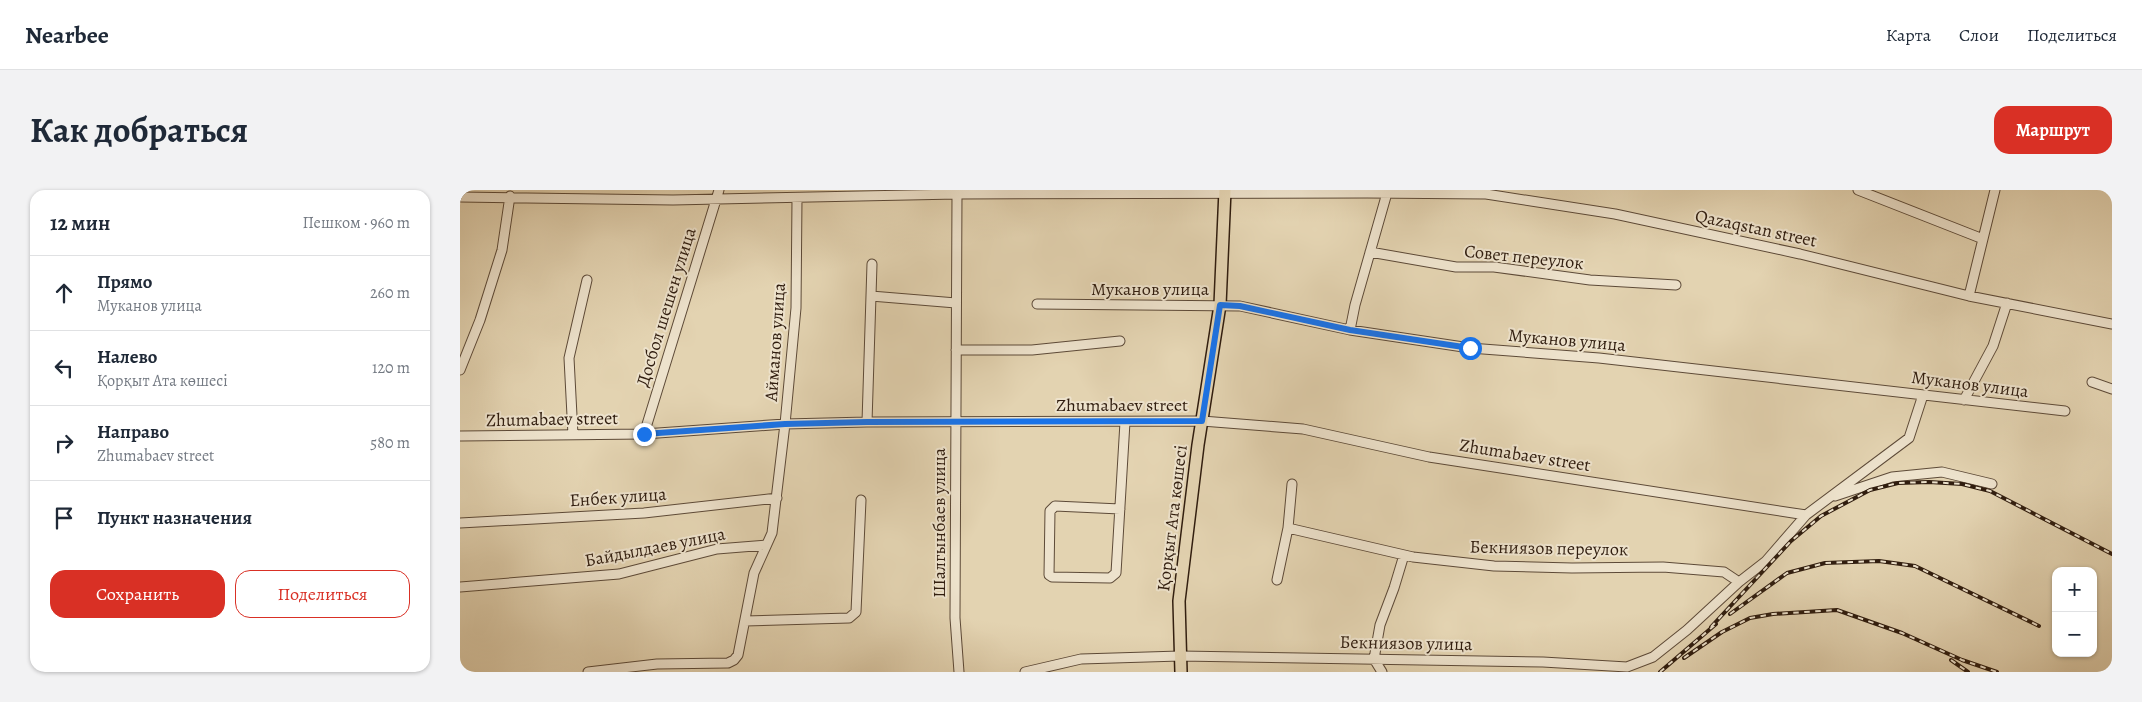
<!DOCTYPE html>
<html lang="ru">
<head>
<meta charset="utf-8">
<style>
  body { margin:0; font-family:Alegreya,serif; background:#f2f2f3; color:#1f2937 }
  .controls { position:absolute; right:15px; bottom:15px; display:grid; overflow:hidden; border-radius:10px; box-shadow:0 1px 4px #0004 }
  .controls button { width:45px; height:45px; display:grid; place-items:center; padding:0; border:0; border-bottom:1px solid #e0e1e3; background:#fff; color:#1f2937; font:25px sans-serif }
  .stop { position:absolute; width:15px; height:15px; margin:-11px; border:4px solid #1a73e8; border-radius:50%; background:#fff }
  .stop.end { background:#1a73e8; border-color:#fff; box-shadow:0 1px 5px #0008 }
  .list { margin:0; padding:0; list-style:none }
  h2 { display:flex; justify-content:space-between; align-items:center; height:65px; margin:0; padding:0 20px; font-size:21px }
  h2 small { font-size:16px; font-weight:400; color:#747a83 }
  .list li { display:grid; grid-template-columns:32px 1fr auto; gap:15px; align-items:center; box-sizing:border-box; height:75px; padding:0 20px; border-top:1px solid #e0e1e3 }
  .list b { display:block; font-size:19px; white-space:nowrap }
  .list p { margin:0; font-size:16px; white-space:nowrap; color:#747a83 }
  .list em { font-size:16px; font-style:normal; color:#747a83 }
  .actions { display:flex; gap:10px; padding:15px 20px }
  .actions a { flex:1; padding:11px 0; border:1px solid #d93025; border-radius:15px; text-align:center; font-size:18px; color:#d93025 }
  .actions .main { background:#d93025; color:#fff }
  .icon { flex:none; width:28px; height:28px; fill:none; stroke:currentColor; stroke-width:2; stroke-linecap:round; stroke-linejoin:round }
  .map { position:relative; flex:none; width:1652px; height:482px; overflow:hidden; border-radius:15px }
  header { display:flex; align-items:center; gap:30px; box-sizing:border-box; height:70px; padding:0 25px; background:#fff; border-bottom:1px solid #e0e1e3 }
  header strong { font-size:24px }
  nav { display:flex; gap:28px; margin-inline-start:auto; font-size:18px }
  .intro { display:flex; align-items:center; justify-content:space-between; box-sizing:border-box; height:120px; padding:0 30px }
  h1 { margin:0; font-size:35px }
  .button { padding:12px 22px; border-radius:15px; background:#d93025; color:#fff; font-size:18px; font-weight:700 }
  main { display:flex; gap:30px; padding:0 30px }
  aside { flex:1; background:#fff; border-radius:15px; box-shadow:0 1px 4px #0004 }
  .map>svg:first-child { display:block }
</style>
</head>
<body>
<header>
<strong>Nearbee</strong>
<nav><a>Карта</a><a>Слои</a><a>Поделиться</a></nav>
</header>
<div class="intro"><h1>Как добраться</h1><a class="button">Маршрут</a></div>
<main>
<aside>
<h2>12 мин<small>Пешком · 960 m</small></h2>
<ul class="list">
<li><svg class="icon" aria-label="ahead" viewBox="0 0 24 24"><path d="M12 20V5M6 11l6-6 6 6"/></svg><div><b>Прямо</b><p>Муканов улица</p></div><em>260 m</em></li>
<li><svg class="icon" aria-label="left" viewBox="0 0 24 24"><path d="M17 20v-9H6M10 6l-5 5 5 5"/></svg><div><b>Налево</b><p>Қорқыт Ата көшесі</p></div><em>120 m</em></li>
<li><svg class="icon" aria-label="right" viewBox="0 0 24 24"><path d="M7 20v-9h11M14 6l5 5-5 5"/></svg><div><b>Направо</b><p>Zhumabaev street</p></div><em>580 m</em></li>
<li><svg class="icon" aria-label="arrive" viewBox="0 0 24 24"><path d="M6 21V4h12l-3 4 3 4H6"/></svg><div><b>Пункт назначения</b></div></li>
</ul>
<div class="actions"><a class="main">Сохранить</a><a>Поделиться</a></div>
</aside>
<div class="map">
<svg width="1652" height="482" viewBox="0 0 1652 482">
  <rect width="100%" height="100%" fill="#e3d3b1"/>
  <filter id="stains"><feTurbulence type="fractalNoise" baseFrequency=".004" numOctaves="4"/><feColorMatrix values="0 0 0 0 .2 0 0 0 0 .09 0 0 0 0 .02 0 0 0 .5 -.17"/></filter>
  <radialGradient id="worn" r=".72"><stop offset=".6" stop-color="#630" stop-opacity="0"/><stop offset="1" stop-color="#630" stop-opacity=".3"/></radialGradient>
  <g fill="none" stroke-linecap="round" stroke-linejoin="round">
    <g stroke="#5d4a38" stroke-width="11">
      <path id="minor" d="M1398,0L1523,49
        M497,4L495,428L499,482
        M0,7L213,10L497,4L907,3L1026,4L1155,24L1340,64L1509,106L1652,134
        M910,62L996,77H1034L1130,90L1216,95
        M411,106L496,113
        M1509,106L1535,0
        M577,114L780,116L890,140L1010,158L1139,168L1605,221
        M890,140L895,115L927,3
        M496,160H572L660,151
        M0,180L20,130L42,60L50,6
        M1632,192L1652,199
        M1504,210L1533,156L1547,113
        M407,232L412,74
        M184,244L259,0
        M113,245L109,168L127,90
        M0,246L184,244L325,234L407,232L742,231L843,239L969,267L1346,325
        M1375,306L1432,287L1482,282L1532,294
        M660,319L595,316L590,321L589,385L592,387L650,388L656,383L665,232
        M0,333L184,323L317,308
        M817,390L828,338L832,294
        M1279,392L1306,371L1346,325L1449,248L1463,205
        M0,397L159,384L257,359L306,355
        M285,431L389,428L396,422L401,310
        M128,482L197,474L268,473L274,470L278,465L294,383L312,343L325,234L336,118L337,9
        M565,482L621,469L720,466L1083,472L1167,477L1193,467L1227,440L1279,392L1264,382L1203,377L1112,378L1034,376L953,367L828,338
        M922,482L914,469L920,435L934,398L944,365"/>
    </g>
    <g stroke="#301d0f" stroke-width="14">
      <path id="major" d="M721,482L719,411L738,255L760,115L765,0"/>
    </g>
    <use href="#minor" stroke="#ede2cc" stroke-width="9"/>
    <use href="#major" stroke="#e3d3b1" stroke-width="11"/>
    <g stroke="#301d0f" stroke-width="4">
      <path id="rail" d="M1270,424L1327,383L1365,373L1419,371L1455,376L1579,436
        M1251,437L1331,351L1361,326L1410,300L1438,293L1469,292L1502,294L1530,301L1652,364
        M1224,468L1262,442L1290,428L1313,424L1377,420L1442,443L1502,470L1537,482
        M1491,470L1508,482
        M1200,482L1256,434"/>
    </g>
    <use href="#rail" stroke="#ede2cc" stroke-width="2" stroke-dasharray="5.5" stroke-linecap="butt"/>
  </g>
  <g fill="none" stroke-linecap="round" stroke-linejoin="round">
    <path stroke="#1a73e8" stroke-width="6" d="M184,244L325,234L407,232L742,231L760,115L780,116L890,140L1010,158"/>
  </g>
  <g text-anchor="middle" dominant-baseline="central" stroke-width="4" stroke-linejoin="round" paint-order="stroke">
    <g font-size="18" fill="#301d0f" stroke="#ede2cc">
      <text transform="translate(1296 38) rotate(12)">Qazaqstan street</text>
      <text transform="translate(1064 67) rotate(6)">Совет переулок</text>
      <text x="690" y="99">Муканов улица</text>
      <text transform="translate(206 117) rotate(-73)">Досбол шешен улица</text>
      <text transform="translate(1107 150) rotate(5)">Муканов улица</text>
      <text transform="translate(315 152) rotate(-86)">Айманов улица</text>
      <text transform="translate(1510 194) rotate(7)">Муканов улица</text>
      <text x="662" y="215">Zhumabaev street</text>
      <text transform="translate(92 229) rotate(-1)">Zhumabaev street</text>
      <text transform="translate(1065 265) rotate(9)">Zhumabaev street</text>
      <text transform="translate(158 307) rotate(-4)">Енбек улица</text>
      <text transform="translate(712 328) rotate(-83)">Қорқыт Ата көшесі</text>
      <text transform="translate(479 333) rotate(-90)">Шалгынбаев улица</text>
      <text transform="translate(195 357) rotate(-11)">Байдылдаев улица</text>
      <text transform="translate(1089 358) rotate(1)">Бекниязов переулок</text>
      <text transform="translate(946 453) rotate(1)">Бекниязов улица</text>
    </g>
  </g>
  <rect width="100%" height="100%" filter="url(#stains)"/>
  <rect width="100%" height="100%" fill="url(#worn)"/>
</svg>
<div class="controls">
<button>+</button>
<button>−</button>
</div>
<div class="stop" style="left:1010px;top:158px"></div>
<div class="stop end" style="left:184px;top:244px"></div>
</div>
</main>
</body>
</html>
